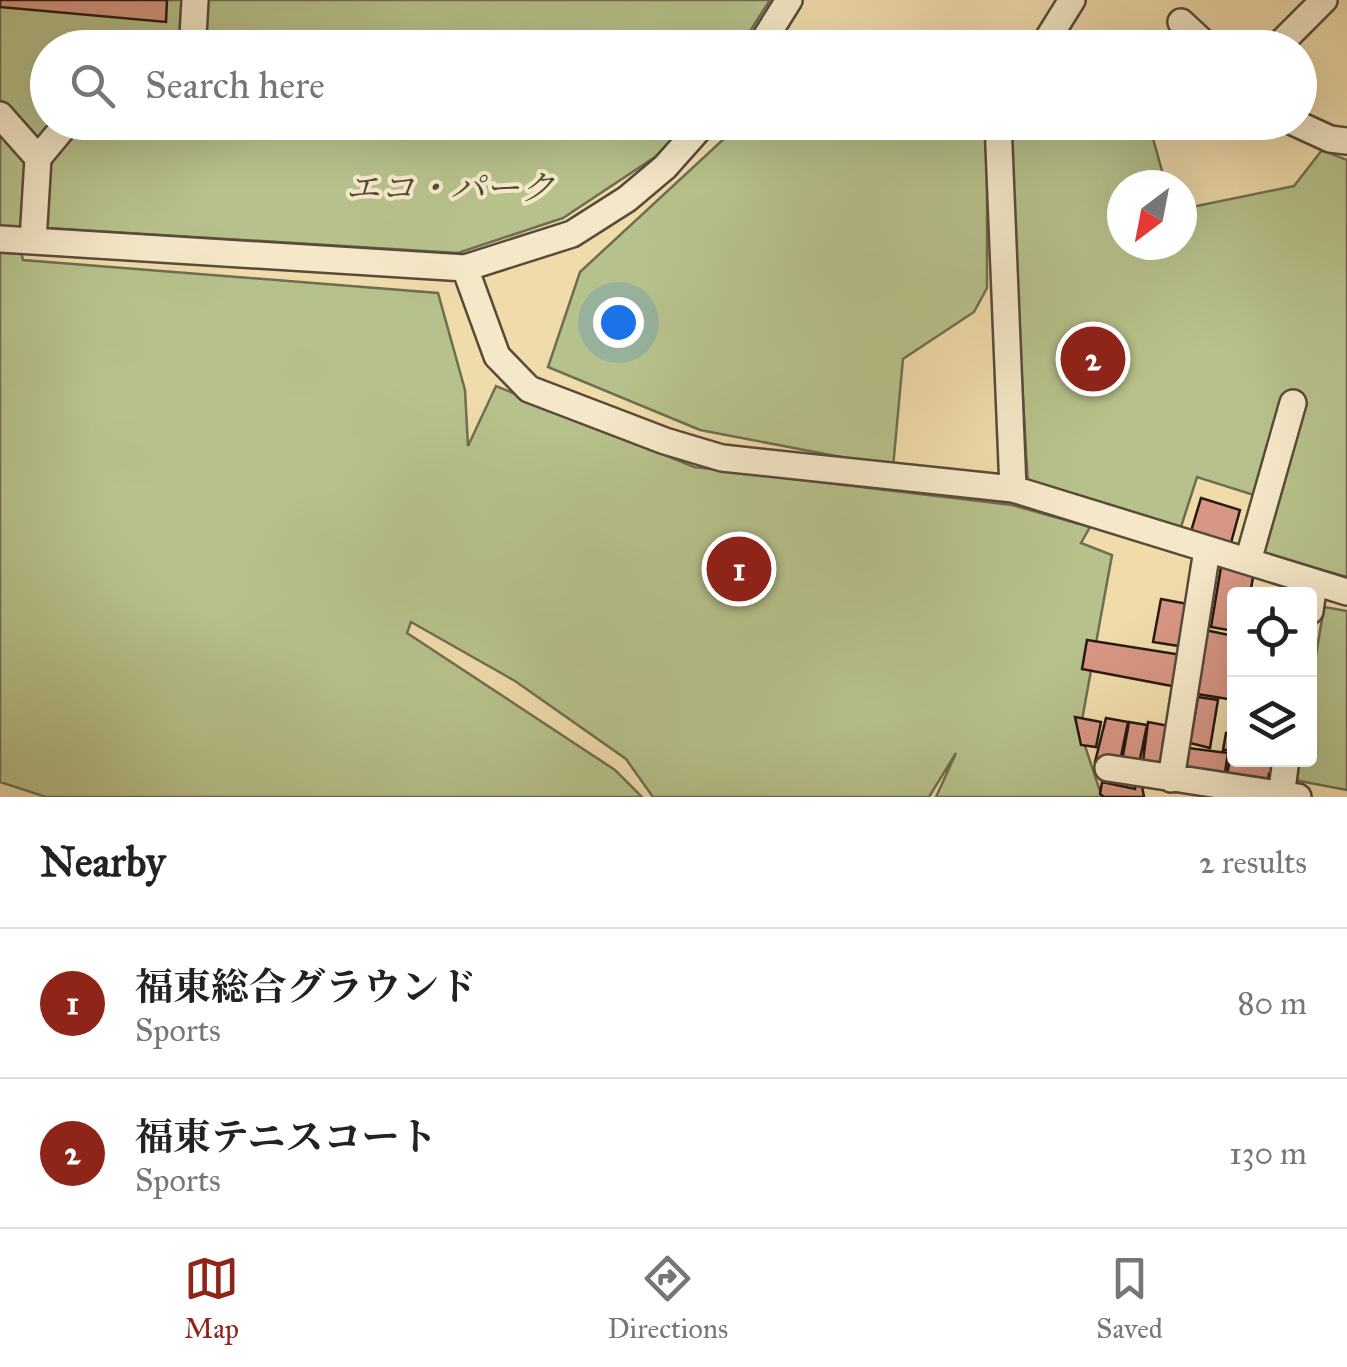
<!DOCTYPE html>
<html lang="en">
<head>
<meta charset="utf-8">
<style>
  body { margin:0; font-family:"IM FELL Great Primer","Noto Serif JP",serif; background:#f6f6f6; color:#222 }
  .controls { position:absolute; right:30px; bottom:30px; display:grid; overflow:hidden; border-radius:10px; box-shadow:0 10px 40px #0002 }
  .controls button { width:90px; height:90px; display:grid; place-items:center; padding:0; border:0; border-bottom:2px solid #e0e0e0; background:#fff; color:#222; font:50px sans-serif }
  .compass { position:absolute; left:1107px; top:170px; width:90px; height:90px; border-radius:50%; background:#fff; box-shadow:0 10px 40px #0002; rotate:212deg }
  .you { position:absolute; left:618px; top:322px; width:35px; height:35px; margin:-25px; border:8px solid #fff; border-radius:50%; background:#1a73e8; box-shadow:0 0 0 15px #1a73e833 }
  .badge { display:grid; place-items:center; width:65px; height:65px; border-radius:50%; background:#8f2418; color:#fff; font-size:32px; font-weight:700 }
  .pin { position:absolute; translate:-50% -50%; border:5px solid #fff; box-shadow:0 2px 10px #0006 }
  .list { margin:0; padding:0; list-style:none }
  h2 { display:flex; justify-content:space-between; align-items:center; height:130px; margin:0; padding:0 40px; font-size:42px }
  h2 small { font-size:32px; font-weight:400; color:#767676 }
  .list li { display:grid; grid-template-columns:65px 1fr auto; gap:30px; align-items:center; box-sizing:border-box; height:150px; padding:0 40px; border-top:2px solid #e0e0e0 }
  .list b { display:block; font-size:38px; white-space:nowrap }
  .list p { margin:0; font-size:32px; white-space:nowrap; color:#767676 }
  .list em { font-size:32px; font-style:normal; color:#767676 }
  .icon { flex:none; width:55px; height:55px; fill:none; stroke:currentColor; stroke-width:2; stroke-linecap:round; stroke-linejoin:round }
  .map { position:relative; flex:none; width:1347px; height:797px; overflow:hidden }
  .search { position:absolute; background:#fff; box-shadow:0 10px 40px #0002; left:30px; right:30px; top:30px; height:110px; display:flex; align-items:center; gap:25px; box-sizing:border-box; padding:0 35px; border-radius:55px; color:#767676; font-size:38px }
  .sheet { height:430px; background:#fff }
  nav { display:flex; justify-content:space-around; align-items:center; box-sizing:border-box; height:140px; border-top:2px solid #e0e0e0; background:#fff; font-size:28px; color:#767676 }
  nav a { display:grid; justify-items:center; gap:5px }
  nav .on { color:#8f2418 }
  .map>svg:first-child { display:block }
</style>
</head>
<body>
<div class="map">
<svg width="1347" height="797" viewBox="0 0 1347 797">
  <rect width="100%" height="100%" fill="#f0dbab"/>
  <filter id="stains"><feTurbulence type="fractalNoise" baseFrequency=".002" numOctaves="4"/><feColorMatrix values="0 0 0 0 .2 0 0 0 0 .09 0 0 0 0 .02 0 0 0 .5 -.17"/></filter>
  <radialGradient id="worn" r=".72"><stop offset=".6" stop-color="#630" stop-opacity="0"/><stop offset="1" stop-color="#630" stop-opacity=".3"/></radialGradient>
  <path fill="#b7c18b" stroke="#6f6e50" stroke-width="2.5" d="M0,0H770L740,47L48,48V122L688,123L655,157L563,218L458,253L15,226L23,260L438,293L465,390L468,446L496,386L694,467L1012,505L1090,527L1081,543L1112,555L1080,731L1102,797H936L956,753L929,797H653L626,759L515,681L411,622L407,633L615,770L642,797H46L0,782Z
    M741,123H987V288L974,312L903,359L893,467L700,430L548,367L580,272Z
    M1152,135L1166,185H1122V245H1182V209L1294,186L1322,150L1347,160V577L1239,547L1254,495L1197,477L1180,530L1028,486L1008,136Z
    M1324,607L1347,611V790L1294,780L1298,760L1310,759V691Z"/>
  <path fill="#d79784" stroke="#271b14" stroke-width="2.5" d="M0,0H167L166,22L0,7Z
    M1201,498L1240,510L1229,550L1189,538Z
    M1221,567L1254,572L1250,594H1234V631L1211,627Z
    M1161,599L1193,605L1185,647L1153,642Z
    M1205,630L1234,636V700L1191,693Z
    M1087,640L1182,655L1177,687L1082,669Z
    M1198,697L1218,700L1210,748L1190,743Z
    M1075,717L1101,722L1096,747L1081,745Z
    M1234,717V750H1223L1226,733L1231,734Z
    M1106,718L1128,722L1119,766L1095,762Z
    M1129,722L1147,725L1139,764L1122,761Z
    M1148,722L1169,726L1163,772L1142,769Z
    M1188,748L1228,753L1224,779L1185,773Z
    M1231,753L1234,759L1279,762L1277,775L1269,774L1267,786L1226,781Z
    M1102,782L1135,789V784L1142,786L1144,797H1104L1100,794Z"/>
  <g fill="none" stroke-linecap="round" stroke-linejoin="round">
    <g stroke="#594b3a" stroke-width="30">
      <path id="minor" d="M1181,22L1209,48
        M186,48L193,36L195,0
        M759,48L789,0
        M1042,48L1072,0
        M1276,48L1324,0
        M0,115L38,158L68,122
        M998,122L1013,489
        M1293,122L1330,139L1347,141
        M0,239L465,268L572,234L627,199L665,167L705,122
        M33,241L38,158
        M465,268L497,356L529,389L665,441L722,458L1013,489L1347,592
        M1248,561L1293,403
        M1310,611L1314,583
        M1108,768L1298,797
        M1171,779L1207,550
        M1281,797L1286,759"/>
    </g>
    <use href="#minor" stroke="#f5e8c8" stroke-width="25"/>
  </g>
  <g text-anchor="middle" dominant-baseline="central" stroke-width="8" stroke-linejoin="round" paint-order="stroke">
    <g font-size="35" font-style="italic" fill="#524d38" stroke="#f5e8c8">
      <text x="450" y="188">エコ・パーク</text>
    </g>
  </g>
  <rect width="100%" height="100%" filter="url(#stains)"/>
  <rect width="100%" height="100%" fill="url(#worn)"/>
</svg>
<div class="controls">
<button><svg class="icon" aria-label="locate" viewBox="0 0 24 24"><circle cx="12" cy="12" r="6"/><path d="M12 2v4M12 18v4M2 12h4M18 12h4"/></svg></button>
<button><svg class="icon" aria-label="layers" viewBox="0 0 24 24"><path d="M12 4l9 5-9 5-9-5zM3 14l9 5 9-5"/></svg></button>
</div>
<svg class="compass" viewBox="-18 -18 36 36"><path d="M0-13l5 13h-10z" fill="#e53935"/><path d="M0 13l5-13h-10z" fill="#767676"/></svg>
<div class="you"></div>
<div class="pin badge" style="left:739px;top:569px">1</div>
<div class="pin badge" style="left:1093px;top:359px">2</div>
<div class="search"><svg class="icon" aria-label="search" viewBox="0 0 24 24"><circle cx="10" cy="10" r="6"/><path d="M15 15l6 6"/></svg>Search here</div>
</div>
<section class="sheet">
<h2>Nearby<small>2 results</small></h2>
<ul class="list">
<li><span class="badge">1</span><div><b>福東総合グラウンド</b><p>Sports</p></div><em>80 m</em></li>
<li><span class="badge">2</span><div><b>福東テニスコート</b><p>Sports</p></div><em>130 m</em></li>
</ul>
</section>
<nav>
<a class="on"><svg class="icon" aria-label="map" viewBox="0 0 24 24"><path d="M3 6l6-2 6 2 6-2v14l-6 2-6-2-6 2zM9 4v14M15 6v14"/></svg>Map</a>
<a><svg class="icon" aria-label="directions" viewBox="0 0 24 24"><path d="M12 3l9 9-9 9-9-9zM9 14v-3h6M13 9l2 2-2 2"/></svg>Directions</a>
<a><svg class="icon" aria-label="saved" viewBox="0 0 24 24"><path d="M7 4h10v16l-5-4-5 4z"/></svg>Saved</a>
</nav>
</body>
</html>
